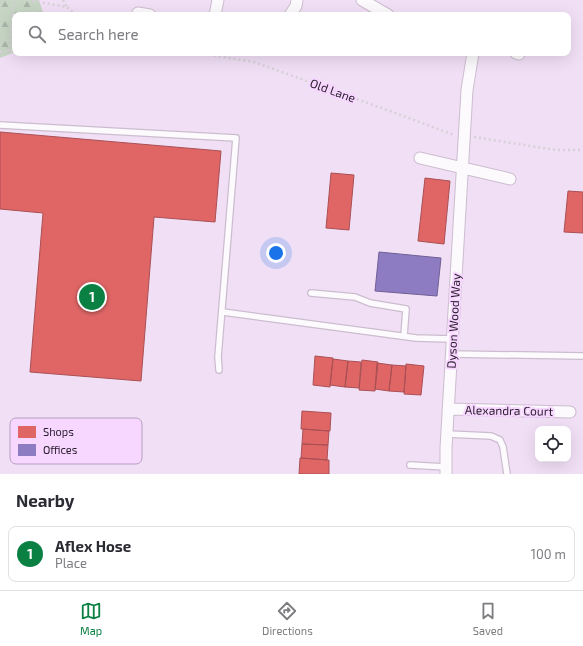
<!DOCTYPE html>
<html lang="en">
<head>
<meta charset="utf-8">
<style>
  body { margin:0; font-family:"Exo 2",sans-serif; background:#f2f2f3; color:#2b2b33 }
  .controls { position:absolute; right:12px; bottom:12px; display:grid; overflow:hidden; border-radius:8px; box-shadow:0 4px 16px #0002 }
  .controls button { width:36px; height:36px; display:grid; place-items:center; padding:0; border:0; border-bottom:1px solid #e1e1e2; background:#fff; color:#2b2b33; font:20px sans-serif }
  .you { position:absolute; left:276px; top:253px; width:14px; height:14px; margin:-10px; border:3px solid #fff; border-radius:50%; background:#1a73e8; box-shadow:0 0 0 6px #1a73e833 }
  .badge { display:grid; place-items:center; width:26px; height:26px; border-radius:50%; background:#0b8043; color:#fff; font-size:13px; font-weight:700 }
  .pin { position:absolute; translate:-50% -50%; border:2px solid #fff; box-shadow:0 1px 4px #0006 }
  .list { margin:0; padding:0; list-style:none }
  h2 { display:flex; justify-content:space-between; align-items:center; height:52px; margin:0; padding:0 16px; font-size:17px }
  h2 small { font-size:13px; font-weight:400; color:#7c7c81 }
  .list li { display:grid; grid-template-columns:26px 1fr auto; gap:12px; align-items:center; box-sizing:border-box; height:56px; margin:0 8px 8px; padding:0 8px; border:1px solid #e1e1e2; border-radius:8px }
  .list b { display:block; font-size:15px; white-space:nowrap }
  .list p { margin:0; font-size:13px; white-space:nowrap; color:#7c7c81 }
  .list em { font-size:13px; font-style:normal; color:#7c7c81 }
  .icon { flex:none; width:22px; height:22px; fill:none; stroke:currentColor; stroke-width:2; stroke-linecap:round; stroke-linejoin:round }
  .map { position:relative; flex:none; width:583px; height:474px; overflow:hidden }
  .search { position:absolute; background:#fff; box-shadow:0 4px 16px #0002; left:12px; right:12px; top:12px; height:44px; display:flex; align-items:center; gap:10px; box-sizing:border-box; padding:0 14px; border-radius:8px; color:#7c7c81; font-size:15px }
  .sheet { height:116px; background:#fff }
  nav { display:flex; justify-content:space-around; align-items:center; box-sizing:border-box; height:56px; border-top:1px solid #e1e1e2; background:#fff; font-size:11px; color:#7c7c81 }
  nav a { display:grid; justify-items:center; gap:2px }
  nav .on { color:#0b8043 }
  .map>svg:first-child { display:block }
</style>
</head>
<body>
<div class="map">
<svg width="583" height="474" viewBox="0 0 583 474">
  <defs>
    <pattern id="forest-firs" width="22" height="20" patternUnits="userSpaceOnUse"><rect width="22" height="20" fill="#c6d5c4"/><path d="M5 1l3.5 6h-7zM16 11l3.5 6h-7z" fill="#aab6a9"/></pattern>
  </defs>
  <rect width="100%" height="100%" fill="#f1dff6"/>
  <path fill="url(#forest-firs)" d="M0,0H39L44,15H15V52L0,58Z"/>
  <path fill="#e06666" stroke="#a95054" d="M0,132L221,151L215,222L154,217L141,381L30,372L43,213L0,209Z
    M331,173L354,175L349,230L326,228Z
    M425,178L450,181L444,244L418,241Z
    M568,191L583,192V233L564,232Z
    M315,356L333,358L330,387L313,385Z
    M333,359L348,361L345,387L330,385Z
    M362,360L378,362L375,391L359,390Z
    M348,361L361,362L359,388L345,387Z
    M377,363L392,365L389,391L375,389Z
    M406,364L424,366L421,395L404,394Z
    M392,365L406,366L404,392L389,391Z
    M302,411L331,413L330,431L301,429Z
    M303,429L329,431L328,445L302,444Z
    M302,444L328,445L327,460L301,458Z
    M300,458L329,460V474H299Z"/>
  <path fill="#8e7cc3" stroke="#6f5f95" d="M379,252L441,258L437,296L375,291Z"/>
  <g fill="none" stroke-linecap="round" stroke-linejoin="round">
    <g stroke="#cbbdce" stroke-width="8">
      <path id="service" d="M0,125L236,138L218,357L219,370
        M311,293L355,297L370,303L406,309L404,336
        M223,312L416,338L452,339
        M451,354L583,356
        M447,434L491,436L500,440L503,447L507,474
        M410,465L446,467"/>
    </g>
    <g stroke="#cbbdce" stroke-width="13">
      <path id="minor" d="M362,0L388,15
        M138,13L150,15
        M215,15L218,0
        M290,15L296,6L297,0
        M516,53L519,54
        M420,158L510,179
        M448,409L570,412
        M446,474V448L467,90L473,53"/>
    </g>
    <path stroke="#d7d1d7" stroke-width="2.5" stroke-dasharray="2 3" stroke-linecap="butt" d="M28,0L67,7L76,15
      M63,0L67,7
      M9,51L14,0
      M0,52L15,50
      M199,53L254,62L390,111L454,135
      M474,137L556,150H583"/>
    <use href="#service" stroke="#fdfafe" stroke-width="5.5"/>
    <use href="#minor" stroke="#fdfafe" stroke-width="11"/>
  </g>
  <g text-anchor="middle" dominant-baseline="central" stroke-width="4" stroke-linejoin="round" paint-order="stroke">
    <g font-size="12" fill="#281c2b" stroke="#f7d6ff">
      <text transform="translate(333 90) rotate(20)">Old Lane</text>
      <text transform="translate(453 321) rotate(-87)">Dyson Wood Way</text>
      <text transform="translate(509 410) rotate(1)">Alexandra Court</text>
    </g>
  </g>
  <rect x="10" y="418" width="132" height="46" rx="6" fill="#f7d6ff" stroke="#b99ebf" stroke-width="1"/>
  <rect x="18" y="426" width="18" height="12" fill="#e06666"/>
  <rect x="18" y="444" width="18" height="12" fill="#8e7cc3"/>
  <g font-size="11" fill="#281c2b">
    <text x="43" y="436">Shops</text>
    <text x="43" y="454">Offices</text>
  </g>
</svg>
<div class="controls">
<button><svg class="icon" aria-label="locate" viewBox="0 0 24 24"><circle cx="12" cy="12" r="6"/><path d="M12 2v4M12 18v4M2 12h4M18 12h4"/></svg></button>
</div>
<div class="you"></div>
<div class="pin badge" style="left:92px;top:297px">1</div>
<div class="search"><svg class="icon" aria-label="search" viewBox="0 0 24 24"><circle cx="10" cy="10" r="6"/><path d="M15 15l6 6"/></svg>Search here</div>
</div>
<section class="sheet">
<h2>Nearby<small></small></h2>
<ul class="list">
<li><span class="badge">1</span><div><b>Aflex Hose</b><p>Place</p></div><em>100 m</em></li>
</ul>
</section>
<nav>
<a class="on"><svg class="icon" aria-label="map" viewBox="0 0 24 24"><path d="M3 6l6-2 6 2 6-2v14l-6 2-6-2-6 2zM9 4v14M15 6v14"/></svg>Map</a>
<a><svg class="icon" aria-label="directions" viewBox="0 0 24 24"><path d="M12 3l9 9-9 9-9-9zM9 14v-3h6M13 9l2 2-2 2"/></svg>Directions</a>
<a><svg class="icon" aria-label="saved" viewBox="0 0 24 24"><path d="M7 4h10v16l-5-4-5 4z"/></svg>Saved</a>
</nav>
</body>
</html>
